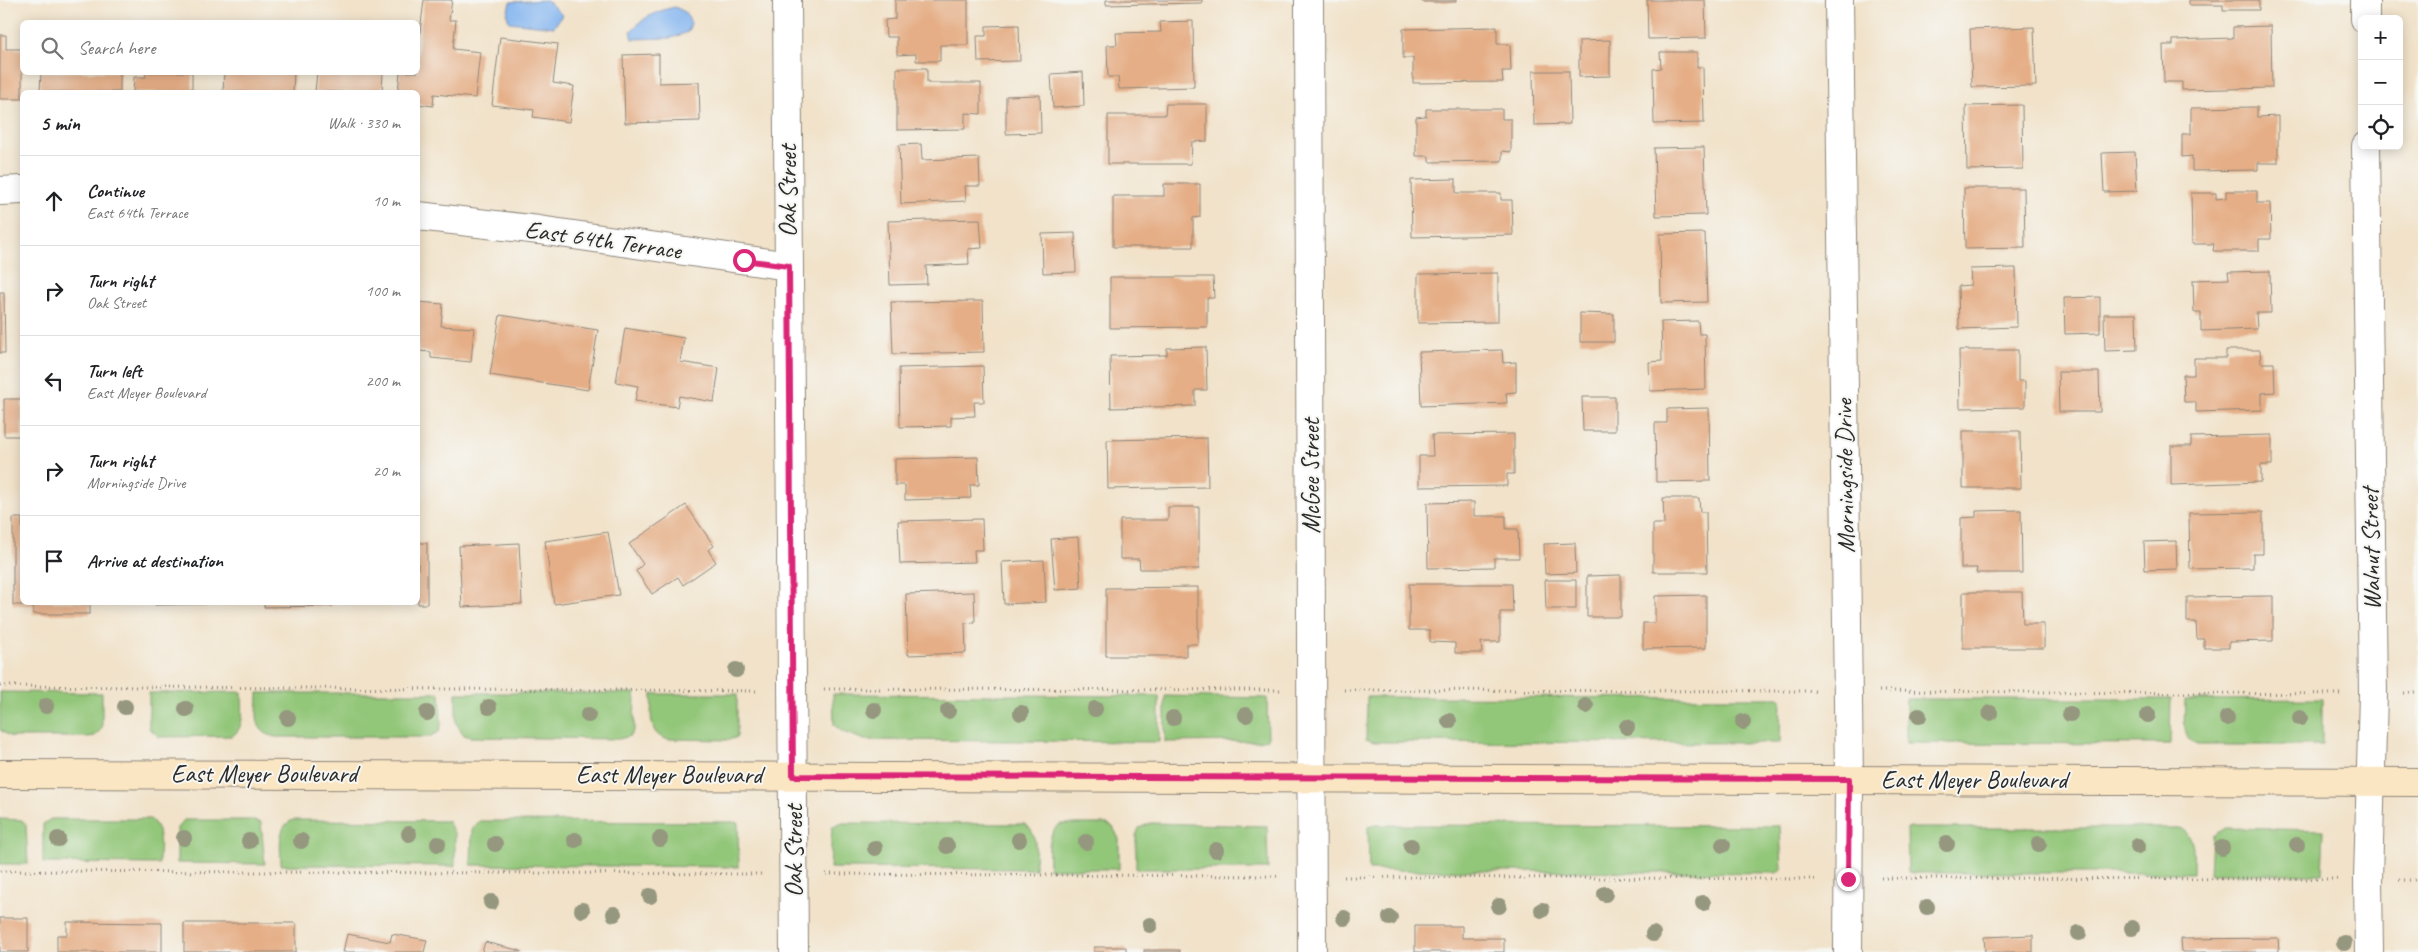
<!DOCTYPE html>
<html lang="en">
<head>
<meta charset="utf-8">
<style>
  body { margin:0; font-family:Caveat,sans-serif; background:#f2f2f2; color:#202124 }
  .controls { position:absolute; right:15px; top:15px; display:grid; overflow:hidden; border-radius:8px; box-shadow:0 2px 12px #0003 }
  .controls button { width:45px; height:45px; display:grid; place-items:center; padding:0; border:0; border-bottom:1px solid #e0e0e0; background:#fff; color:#202124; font:25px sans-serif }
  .stop { position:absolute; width:15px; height:15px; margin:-11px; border:4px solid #db2777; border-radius:50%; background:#fff }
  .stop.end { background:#db2777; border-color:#fff; box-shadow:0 1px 5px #0008 }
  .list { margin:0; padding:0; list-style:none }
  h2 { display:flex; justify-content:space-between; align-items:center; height:65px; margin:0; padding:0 20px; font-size:21px }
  h2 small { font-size:16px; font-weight:400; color:#757577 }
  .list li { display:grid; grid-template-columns:32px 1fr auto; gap:15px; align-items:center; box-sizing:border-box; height:90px; padding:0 20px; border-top:1px solid #e0e0e0 }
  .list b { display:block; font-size:19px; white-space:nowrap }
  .list p { margin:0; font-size:16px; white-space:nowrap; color:#757577 }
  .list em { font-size:16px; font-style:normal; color:#757577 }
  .icon { flex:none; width:28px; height:28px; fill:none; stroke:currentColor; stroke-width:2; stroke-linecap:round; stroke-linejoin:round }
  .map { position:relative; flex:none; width:2418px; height:952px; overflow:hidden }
  .search { position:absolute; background:#fff; box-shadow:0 2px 12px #0003; left:20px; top:20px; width:400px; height:55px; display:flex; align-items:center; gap:12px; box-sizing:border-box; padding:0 18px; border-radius:8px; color:#757577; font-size:19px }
  .panel { position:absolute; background:#fff; box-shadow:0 2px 12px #0003; left:20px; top:90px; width:400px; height:515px; border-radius:8px }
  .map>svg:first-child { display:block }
</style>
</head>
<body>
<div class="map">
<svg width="2418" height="952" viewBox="0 0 2418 952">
  <rect width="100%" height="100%" fill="#f6f6f2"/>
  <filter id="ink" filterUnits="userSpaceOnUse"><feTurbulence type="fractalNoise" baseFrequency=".02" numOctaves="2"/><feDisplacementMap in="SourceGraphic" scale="10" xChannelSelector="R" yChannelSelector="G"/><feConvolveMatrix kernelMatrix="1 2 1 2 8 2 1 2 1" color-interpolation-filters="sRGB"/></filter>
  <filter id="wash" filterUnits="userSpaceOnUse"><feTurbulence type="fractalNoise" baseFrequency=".0096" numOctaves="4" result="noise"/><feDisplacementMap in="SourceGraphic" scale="20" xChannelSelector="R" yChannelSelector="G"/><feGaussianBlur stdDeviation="1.12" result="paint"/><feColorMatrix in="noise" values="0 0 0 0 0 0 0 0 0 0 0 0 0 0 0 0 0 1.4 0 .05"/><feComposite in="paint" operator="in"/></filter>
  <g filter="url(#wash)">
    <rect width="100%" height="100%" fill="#f1e2c9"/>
    <path fill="#92c678" stroke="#5e7852" d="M0,692L102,693V728L95,736L88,737H11L0,730Z
      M242,692C242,706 246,728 232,736L159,737L149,728V693Z
      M258,693H440L441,726L439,732L428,737H275C251,731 258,713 258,693Z
      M456,693H635L634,730L630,736L619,739L471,737L464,735L456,723Z
      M652,694H737V737L729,740L666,739C646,733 652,711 652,694Z
      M833,694L1159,696V742L865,740L843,732L834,725Z
      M1165,696L1267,698L1268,739L1258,741L1165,742Z
      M1367,697L1781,698L1780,743L1374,742L1366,739Z
      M1906,699H2171L2170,744L1906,743Z
      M2322,699V745H2197C2180,738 2185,715 2185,700Z
      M0,819L22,820L26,825L28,864H0Z
      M51,819H150C163,828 159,850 159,864L43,863V824Z
      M184,820H254L261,823L265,864L177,863V828Z
      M293,820L448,821L455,835V866L281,865C281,850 276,826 293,820Z
      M479,821L732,822L738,823L739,867L471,865L472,830Z
      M843,823L1024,824C1039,831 1035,854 1035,869L830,868L832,827Z
      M1151,823L1267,826L1268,869H1136V836L1139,828Z
      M1060,824H1107L1113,827L1119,839V869H1049C1049,853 1046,834 1060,824Z
      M1375,825L1780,826L1782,870L1776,873L1369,870L1368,827Z
      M1907,828H2180C2197,837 2193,856 2193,873H1908Z
      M2226,828L2324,830L2322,874H2210L2212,836Z"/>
    <path fill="#84b5f0" stroke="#58708e" d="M547,0L562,15L554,27L509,22L507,15L510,2Z
      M675,7L685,12L691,23L688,32L672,38L633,39L631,31C644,17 656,11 675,7Z"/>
    <g id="blocks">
      <path fill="#e5ae86" d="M424,0H452L449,20H456L453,49L480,52L475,98L434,94L433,106L418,104V92H398L400,72H418V48Z
        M895,0H968V45H940V61H916V54L897,55V37H886L885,20L895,19Z
        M1106,0H1202V3L1106,5Z
        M1422,0H1456V2H1422Z
        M1647,0H1705L1706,38L1648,39Z
        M2189,0H2259V10H2223V5H2189Z
        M1193,21L1194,87L1119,89L1118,77H1108L1107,45H1117L1116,33L1161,32L1160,22Z
        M1019,25L1020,61L978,62L977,36H986V26Z
        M2271,26L2272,88L2182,90V82H2164L2163,45H2173V40L2233,38V27Z
        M1497,27V44H1510L1511,71H1502L1503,82L1413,83V58H1403V29Z
        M2034,27L2036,86L1972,87L1970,29Z
        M0,35H6V49H22V99H0Z
        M500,37L558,44L553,83L574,86L569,122L533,117L534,110L492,105Z
        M1610,40V76L1579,77V41Z
        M1660,52H1697V67H1703L1704,123L1654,124L1653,69L1661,68Z
        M659,54V83L699,82L700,121L625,123L623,55Z
        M897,68H927V83H981V114L965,113V129L897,130Z
        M1533,71H1569L1570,124L1534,125Z
        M41,72H120V92H40Z
        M145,72H192V92H133L134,77H146Z
        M224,72H294L293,92H223Z
        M317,72H383L382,92H315Z
        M1083,72L1084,106L1053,108L1051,74Z
        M1040,95L1041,133L1006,134V96Z
        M1166,104H1207V141L1192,142L1191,164H1108V115H1165Z
        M2022,105L2023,169L1967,170L1966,106Z
        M2257,107V117L2278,116V163H2258V170L2192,171V156L2182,157V134H2191V108Z
        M1426,109H1502V119H1511V152L1502,151V161L1429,162V156H1416V117L1426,116Z
        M921,144L922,160L979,158L980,186H965L966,201L901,204L899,145Z
        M1704,147L1706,215L1656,216L1654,148Z
        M2135,152L2137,191L2104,192L2102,153Z
        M1456,179V193H1501V200H1512L1513,235L1412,237L1411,180Z
        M1164,184H1200V217L1193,218V247H1113V196H1164Z
        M1964,188H2024L2025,248L1965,249Z
        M2226,191H2257V203H2270L2271,239H2259V251H2213L2214,244H2192L2191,193H2216V199L2226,198Z
        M980,219L982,248L968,249L969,264L926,266L927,284L890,285L888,221Z
        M1075,233L1076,272L1043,273L1042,234Z
        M1705,233L1707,302L1661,303L1660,234Z
        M2016,268L2017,327L1959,329L1958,286L1971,285L1970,269Z
        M2270,271L2271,313H2256L2257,329L2201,331V312H2194L2193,280L2229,279L2228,272Z
        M1498,273V322L1418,323V274Z
        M1110,277H1213L1214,298H1207V327L1110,328Z
        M0,292H4L5,353H0Z
        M2100,297V333L2065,334L2064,298Z
        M983,301L984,352L893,354L891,302Z
        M418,302L443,304L441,326L474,328L471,362L431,358V352L418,351Z
        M1580,313L1614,314V342H1580Z
        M2104,314H2136L2137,350L2105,351Z
        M500,315L598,330L588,390L490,375Z
        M1698,321L1699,334H1705L1706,389L1650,391L1649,362L1662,361L1661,322Z
        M625,328L684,338L680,362L719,368L714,402L679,396L677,407L635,401L638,386L616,382Z
        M1206,347L1207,390H1195V406L1111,408L1110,356L1167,355V348Z
        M1502,350L1503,363L1516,362V392L1506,393L1507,403L1421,406L1419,352Z
        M1959,350H2018V381H2025V407L1960,408Z
        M2226,350H2260L2261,363H2274L2275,392L2262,393V410L2196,412V402H2184L2183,375H2194V358H2226Z
        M983,366L984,402H974L975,416L951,417V426L900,427L899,368Z
        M2058,372H2099L2100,412H2059Z
        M1582,397H1615V431H1583Z
        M4,399H22V436H4Z
        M1709,408L1710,481L1656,482L1655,423H1667V409Z
        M1963,431H2020L2021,488H1963Z
        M1514,434V474H1507V486L1419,487V456H1433L1432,435Z
        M2272,435V465H2261V482L2171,485V446H2191V437Z
        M1207,438L1208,487L1108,489L1107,440Z
        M978,457L979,485H970L971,498L905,500V485H895V459Z
        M1663,498H1699L1700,512H1706L1707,572H1653V524H1664Z
        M1474,502V516H1506V529H1518L1519,558H1494V567L1428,568L1427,503Z
        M686,505L714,546L708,550L716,562L683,585L678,577L652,594L636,571L643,564L629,544Z
        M1168,507H1199V569H1140L1139,559H1120V520H1168Z
        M2021,510L2022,573H1976L1977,568H1961V518L1976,517V511Z
        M2263,512V554H2253V568L2190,569L2189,513Z
        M13,518H22V602H90V614H33V605H13Z
        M982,519L983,550H974L975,562L900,564L898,521Z
        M608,532L619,595L554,604L545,541Z
        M1078,537L1081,588L1055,590L1051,539Z
        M2176,541L2177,569L2145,570L2144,542Z
        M418,543H427V604H418Z
        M519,543L522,604L462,607L459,546Z
        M1575,543L1576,573L1545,574L1544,544Z
        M1044,560L1046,602L1004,604L1002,562Z
        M1621,575V617H1587V576Z
        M1545,580H1576V609H1546Z
        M1409,584H1512L1513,612H1500V642H1481L1482,653H1455V643L1430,642V630H1409Z
        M1198,587V644H1186V656H1106V588Z
        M974,592L975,622L965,623L966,653L908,655L906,594Z
        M1963,592H2022L2023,624H2044V648H1963Z
        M1706,595V648L1643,649V623H1655V596Z
        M2273,596V641L2229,642V648H2204V639H2197L2196,622H2187V597Z
        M155,602H205V604L155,605Z
        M264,602H332V606L264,607Z
        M0,918H28V952H0Z
        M67,922L162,923V952H57V935H67Z
        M184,923H296V952H184Z
        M1415,926H1462V938H1504V952H1415Z
        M347,934L390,942L392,934L427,940L424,952H343Z
        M2033,935V952H1985L1984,937Z
        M2278,938L2279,952H2182L2181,939Z
        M485,942L521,951V952H482Z
        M1094,947H1126V952H1094Z
        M1144,950H1180V952H1144Z"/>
    </g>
  </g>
  <g filter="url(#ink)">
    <use href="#blocks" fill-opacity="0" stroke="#8e867a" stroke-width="1"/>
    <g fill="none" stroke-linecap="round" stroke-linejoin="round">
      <g stroke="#8e867a" stroke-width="30">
        <path id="minor" d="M787,0L794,952
          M1309,0L1312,952
          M1839,0L1849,779L1848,952
          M2365,0V19
          M2366,146L2373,694L2368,879L2369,952
          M0,191L22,190
          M418,216L539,230L789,266"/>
      </g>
      <g stroke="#8e867a" stroke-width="30">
        <path id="secondary" d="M0,774L2418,782"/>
      </g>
      <path stroke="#8e867a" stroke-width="3" stroke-dasharray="1 4" stroke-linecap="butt" d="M0,686L760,691
        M824,689L1280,690
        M1344,690L1815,691
        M1879,691L2340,694
        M2404,693H2418
        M0,871L762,874
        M826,874L1280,876
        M1344,877L1817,879
        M1881,878L2337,879
        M2399,880H2418"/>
      <use href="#minor" stroke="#fff" stroke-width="28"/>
      <use href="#secondary" stroke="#fbe6c3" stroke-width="28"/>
    </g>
    <g fill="#95977f">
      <circle cx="736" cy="670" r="8"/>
      <circle cx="46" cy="706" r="8"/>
      <circle cx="1586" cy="706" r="8"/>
      <circle cx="125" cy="707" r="8"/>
      <circle cx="489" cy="707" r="8"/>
      <circle cx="186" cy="709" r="8"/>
      <circle cx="1095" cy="709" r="8"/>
      <circle cx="874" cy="710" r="8"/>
      <circle cx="948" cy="711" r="8"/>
      <circle cx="427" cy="713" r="8"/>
      <circle cx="1021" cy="713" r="8"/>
      <circle cx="1990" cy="713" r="8"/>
      <circle cx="2070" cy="714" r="8"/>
      <circle cx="588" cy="715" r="8"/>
      <circle cx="1246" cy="715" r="8"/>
      <circle cx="2148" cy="715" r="8"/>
      <circle cx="1919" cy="716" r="8"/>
      <circle cx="288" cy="718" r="8"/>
      <circle cx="1173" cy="718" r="8"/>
      <circle cx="2227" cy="718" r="8"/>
      <circle cx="2300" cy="718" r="8"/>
      <circle cx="1449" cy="721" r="8"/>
      <circle cx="1743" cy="722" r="8"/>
      <circle cx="1627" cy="727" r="8"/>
      <circle cx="409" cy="834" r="8"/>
      <circle cx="184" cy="838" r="8"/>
      <circle cx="58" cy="839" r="8"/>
      <circle cx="660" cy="839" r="8"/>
      <circle cx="575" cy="840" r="8"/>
      <circle cx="1019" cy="840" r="8"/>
      <circle cx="249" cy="841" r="8"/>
      <circle cx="301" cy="841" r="8"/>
      <circle cx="1086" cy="842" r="8"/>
      <circle cx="438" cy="844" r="8"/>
      <circle cx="495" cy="844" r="8"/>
      <circle cx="1947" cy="844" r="8"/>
      <circle cx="2039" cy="844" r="8"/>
      <circle cx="1723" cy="845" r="8"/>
      <circle cx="2297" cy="845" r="8"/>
      <circle cx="947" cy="846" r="8"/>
      <circle cx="1411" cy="846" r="8"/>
      <circle cx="2138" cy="846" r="8"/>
      <circle cx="875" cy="848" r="8"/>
      <circle cx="2222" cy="848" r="8"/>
      <circle cx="1216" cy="850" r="8"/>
      <circle cx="1605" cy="894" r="8"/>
      <circle cx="650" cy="896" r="8"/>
      <circle cx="491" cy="902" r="8"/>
      <circle cx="1703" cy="903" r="8"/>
      <circle cx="1499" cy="906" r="8"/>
      <circle cx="1927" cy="907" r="8"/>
      <circle cx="582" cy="910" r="8"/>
      <circle cx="1542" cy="910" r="8"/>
      <circle cx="614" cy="914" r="8"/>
      <circle cx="1344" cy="918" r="8"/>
      <circle cx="1390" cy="918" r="8"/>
      <circle cx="1150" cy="925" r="8"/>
      <circle cx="2132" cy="928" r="8"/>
      <circle cx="2079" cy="933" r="8"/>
      <circle cx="1653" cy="934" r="8"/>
      <circle cx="2344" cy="943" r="8"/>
    </g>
  </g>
  <g fill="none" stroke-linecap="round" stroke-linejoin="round" filter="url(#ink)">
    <path stroke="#db2777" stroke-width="6" d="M744,260L789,266L793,776L1849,779L1848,879"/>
  </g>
  <g text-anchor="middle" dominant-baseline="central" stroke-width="4" stroke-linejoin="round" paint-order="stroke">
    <g font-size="25" fill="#2b2b2b" stroke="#f6f6f2">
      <text transform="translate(788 191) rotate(-90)">Oak Street</text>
      <text transform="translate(603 240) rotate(8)">East 64th Terrace</text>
      <text transform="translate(1311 476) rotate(-90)">McGee Street</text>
      <text transform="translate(1845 476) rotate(-91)">Morningside Drive</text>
      <text transform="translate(2371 549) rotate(-91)">Walnut Street</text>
      <text x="264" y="774">East Meyer Boulevard</text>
      <text x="669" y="775">East Meyer Boulevard</text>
      <text x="1974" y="780">East Meyer Boulevard</text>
      <text transform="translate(794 851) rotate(-90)">Oak Street</text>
    </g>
  </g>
</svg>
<div class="controls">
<button>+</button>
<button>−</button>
<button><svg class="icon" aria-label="locate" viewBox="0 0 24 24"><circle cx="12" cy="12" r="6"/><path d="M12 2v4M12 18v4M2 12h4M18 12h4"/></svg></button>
</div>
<div class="stop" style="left:744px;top:260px"></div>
<div class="stop end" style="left:1848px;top:879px"></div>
<div class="search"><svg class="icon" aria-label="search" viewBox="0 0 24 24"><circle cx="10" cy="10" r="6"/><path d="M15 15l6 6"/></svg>Search here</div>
<section class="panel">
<h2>5 min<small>Walk · 330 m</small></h2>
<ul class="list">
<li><svg class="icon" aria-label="ahead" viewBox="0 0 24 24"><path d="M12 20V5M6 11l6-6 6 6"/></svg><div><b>Continue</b><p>East 64th Terrace</p></div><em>10 m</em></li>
<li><svg class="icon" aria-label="right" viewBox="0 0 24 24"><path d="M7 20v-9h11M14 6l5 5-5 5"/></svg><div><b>Turn right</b><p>Oak Street</p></div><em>100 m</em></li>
<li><svg class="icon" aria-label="left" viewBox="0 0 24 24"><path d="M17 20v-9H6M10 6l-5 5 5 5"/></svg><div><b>Turn left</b><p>East Meyer Boulevard</p></div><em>200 m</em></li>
<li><svg class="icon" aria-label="right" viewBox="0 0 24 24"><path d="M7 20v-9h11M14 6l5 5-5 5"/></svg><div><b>Turn right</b><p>Morningside Drive</p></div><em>20 m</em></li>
<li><svg class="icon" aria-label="arrive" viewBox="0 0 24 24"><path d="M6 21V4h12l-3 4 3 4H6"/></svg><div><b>Arrive at destination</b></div></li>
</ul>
</section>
</div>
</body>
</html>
